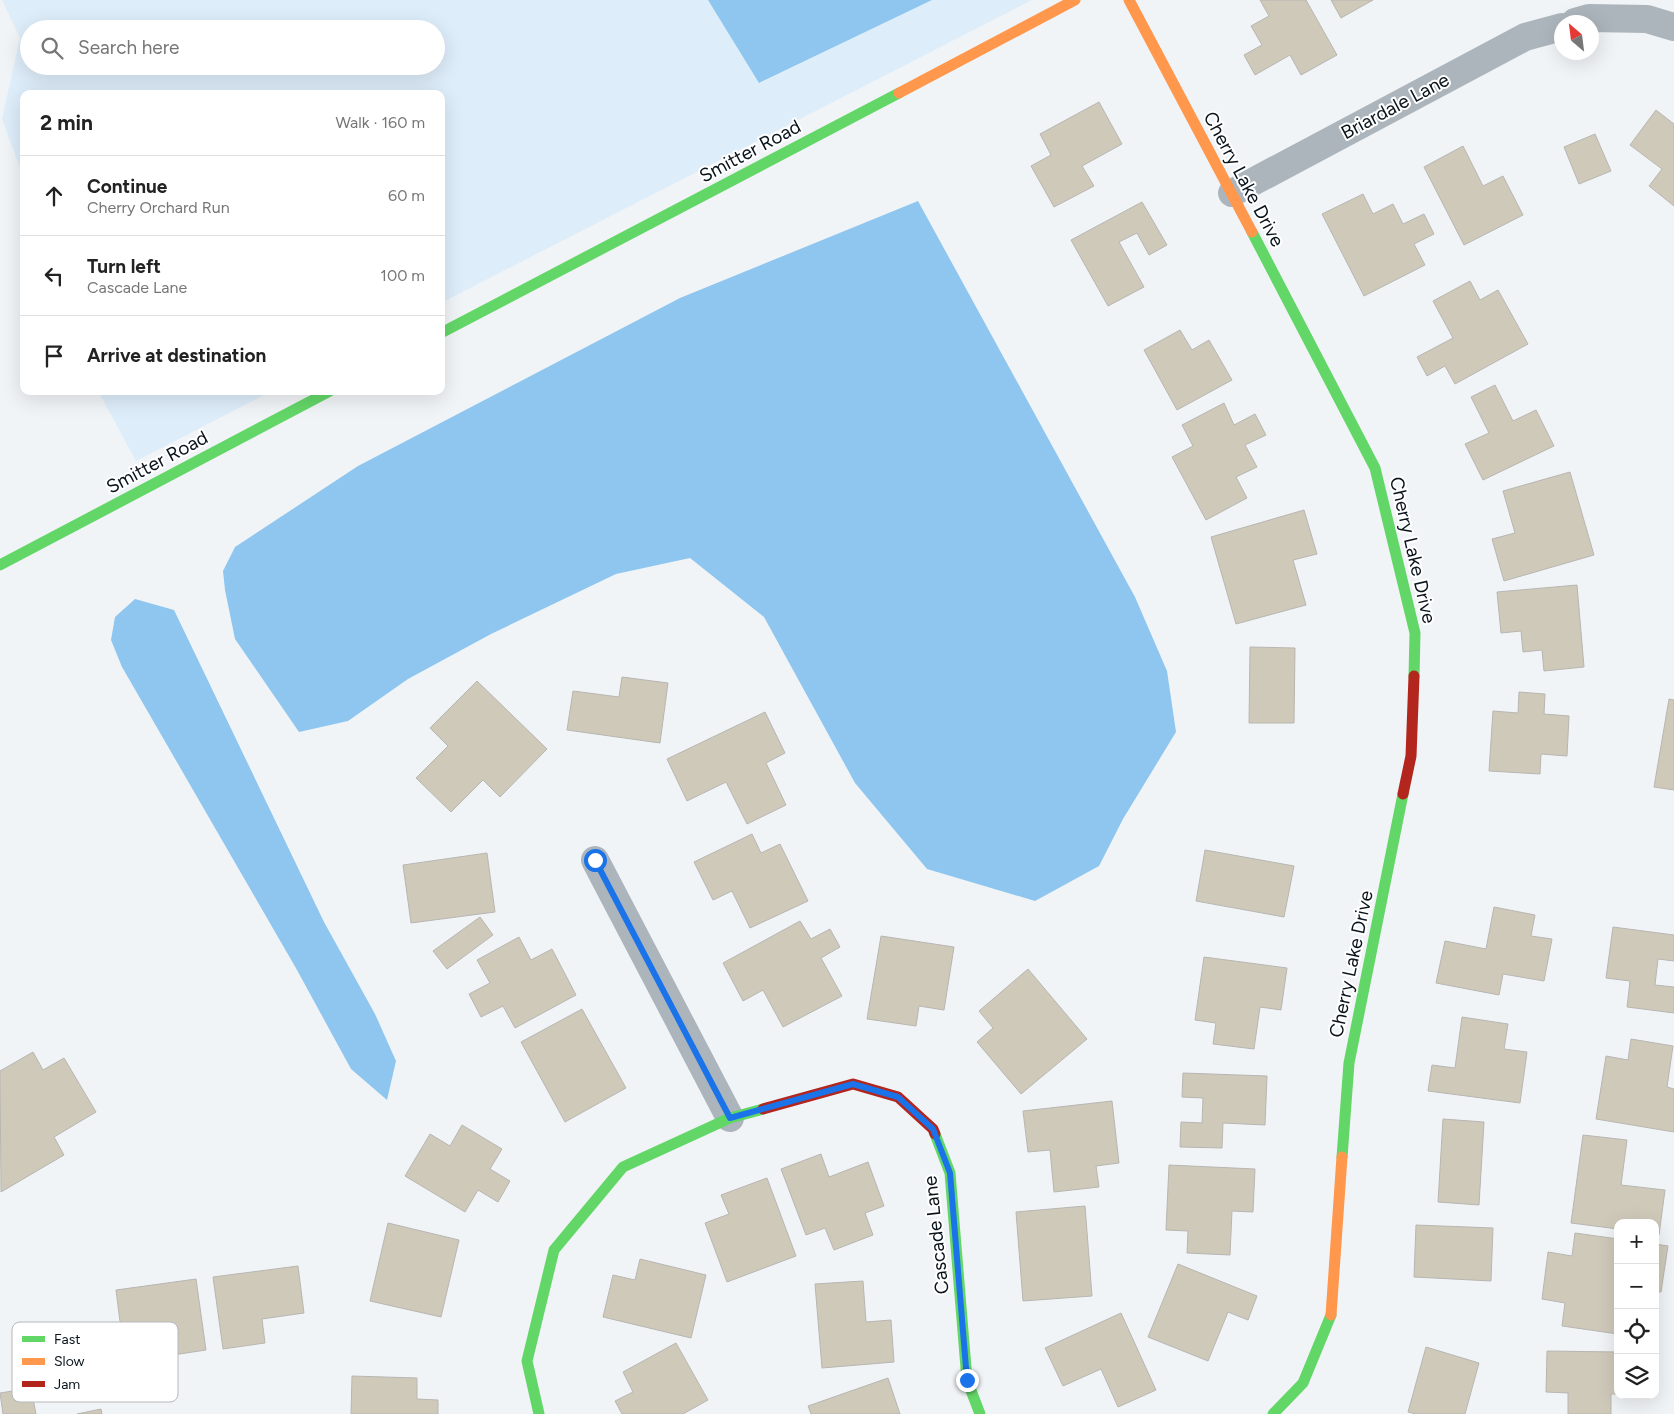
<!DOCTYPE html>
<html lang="en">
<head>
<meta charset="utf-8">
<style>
  body { margin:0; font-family:Figtree,sans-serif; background:#f6f6f6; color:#222 }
  .controls { position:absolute; right:15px; bottom:15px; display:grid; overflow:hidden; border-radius:10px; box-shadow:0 5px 20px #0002 }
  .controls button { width:45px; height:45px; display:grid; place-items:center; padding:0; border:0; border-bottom:1px solid #e0e0e0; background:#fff; color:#222; font:25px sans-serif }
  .compass { position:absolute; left:1554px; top:15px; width:45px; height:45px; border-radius:50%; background:#fff; box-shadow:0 5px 20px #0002; rotate:332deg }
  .stop { position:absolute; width:15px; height:15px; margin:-11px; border:4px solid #1a73e8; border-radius:50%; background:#fff }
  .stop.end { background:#1a73e8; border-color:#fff; box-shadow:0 1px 5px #0008 }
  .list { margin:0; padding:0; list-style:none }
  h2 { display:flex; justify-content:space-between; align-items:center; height:65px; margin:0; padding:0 20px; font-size:21px }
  h2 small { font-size:16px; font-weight:400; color:#767676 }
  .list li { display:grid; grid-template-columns:32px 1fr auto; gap:15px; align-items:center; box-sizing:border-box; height:80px; padding:0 20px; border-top:1px solid #e0e0e0 }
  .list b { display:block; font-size:19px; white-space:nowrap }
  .list p { margin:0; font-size:16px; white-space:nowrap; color:#767676 }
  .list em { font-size:16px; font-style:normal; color:#767676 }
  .icon { flex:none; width:28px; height:28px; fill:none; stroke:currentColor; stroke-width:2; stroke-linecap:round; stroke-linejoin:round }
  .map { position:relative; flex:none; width:1674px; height:1414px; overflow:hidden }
  .search { position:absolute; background:#fff; box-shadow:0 5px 20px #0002; left:20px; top:20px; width:425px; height:55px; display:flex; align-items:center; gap:12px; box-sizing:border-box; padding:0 18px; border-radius:28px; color:#767676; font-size:19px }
  .panel { position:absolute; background:#fff; box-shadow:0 5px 20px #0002; left:20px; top:90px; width:425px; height:305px; border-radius:10px }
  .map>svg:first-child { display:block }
</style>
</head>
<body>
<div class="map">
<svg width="1674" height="1414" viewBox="0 0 1674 1414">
  <rect width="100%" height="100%" fill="#f1f4f7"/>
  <path fill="#ddedf9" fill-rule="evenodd" d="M2,0H708L760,83L932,0H1032L441,303V94H24V179L2,119L20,38ZM29,29H436V66H29Z
    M98,391H272L136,461Z"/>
  <path fill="#8ec6ef" d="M708,0H932L759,83Z
    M918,201L1135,597L1167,671L1176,732L1123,819L1099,866L1035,901L927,869L855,783L764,617L690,558L616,574L491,634L408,679L348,721L299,732L235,639L225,590L223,571L235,547L358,466L680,298Z
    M135,599L174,610L324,922L375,1014L396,1061L387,1100L351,1069L297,970L122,667L111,640L115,617Z"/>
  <path fill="#cfc9ba" stroke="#b8b6b2" d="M1260,0H1306L1337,55L1301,75L1290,55L1255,75L1244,55L1262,45L1251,26L1269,16Z
    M1331,0H1373L1341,18Z
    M1099,102L1122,144L1082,166L1094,186L1054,207L1031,166L1051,155L1040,134Z
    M1656,110L1674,124V206L1649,186L1662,169L1630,145Z
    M1595,134L1611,171L1579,184L1564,147Z
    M1463,146L1483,186L1503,176L1523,215L1464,245L1424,167Z
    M1363,194L1373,214L1393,204L1403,224L1424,214L1434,234L1414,244L1425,265L1364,296L1322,214Z
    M1142,202L1167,245L1149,255L1137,233L1119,242L1144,287L1108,306L1071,240Z
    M1470,281L1480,300L1498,290L1528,344L1455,384L1445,366L1427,376L1417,357L1453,338L1433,301Z
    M1180,330L1192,350L1209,340L1232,380L1177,410L1144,350Z
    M1495,385L1513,421L1536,410L1554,446L1483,480L1465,444L1489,433L1471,397Z
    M1224,403L1234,425L1255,414L1266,435L1245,445L1257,467L1236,477L1247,498L1206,520L1172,457L1193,446L1182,425Z
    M1570,472L1594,555L1504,581L1492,539L1515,533L1503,491Z
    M1304,510L1317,554L1293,560L1306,605L1236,624L1211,537Z
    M1577,585L1584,667L1544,671L1542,650L1523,652L1521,631L1501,633L1497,592Z
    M1250,647L1295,648L1294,723H1249Z
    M622,677L668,683L660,743L567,730L573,691L619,697Z
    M477,681L547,749L500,797L483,780L451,812L416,778L448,746L430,728Z
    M1519,692L1545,694L1544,714L1569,716L1567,756L1541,754L1540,774L1489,771L1493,711L1518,713Z
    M1669,699L1674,700V790L1654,787Z
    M765,712L785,753L766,763L786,805L747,824L726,782L687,801L667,759Z
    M752,834L761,853L780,844L808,901L750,928L732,891L713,900L694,862Z
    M1205,850L1294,866L1284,917L1196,901Z
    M487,853L495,912L411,923L403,865Z
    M1494,907L1535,915L1531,936L1552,939L1544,981L1503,974L1499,995L1436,983L1445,941L1486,949Z
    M480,917L493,935L447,969L433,951Z
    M800,921L811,939L830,929L840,947L821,958L842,996L783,1027L763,990L743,1001L723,963Z
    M1613,927L1674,935V961L1658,959L1655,985L1674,987V1013L1627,1007L1630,981L1606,978Z
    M881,936L954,947L944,1010L919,1006L916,1026L867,1019Z
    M519,937L531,960L552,949L576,995L515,1028L503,1006L481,1017L469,994L490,983L477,960Z
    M1204,957L1287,968L1281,1010L1260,1007L1254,1049L1213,1044L1216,1023L1195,1020Z
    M1028,969L1087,1039L1021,1094L977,1042L993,1028L979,1011Z
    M582,1009L626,1088L565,1122L521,1042Z
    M1462,1017L1508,1024L1504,1049L1527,1052L1520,1103L1428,1091L1432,1065L1455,1068Z
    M1631,1039L1673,1046L1667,1087L1674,1089V1132L1596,1119L1606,1056L1628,1060Z
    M33,1052L43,1070L64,1058L96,1112L54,1137L64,1155L1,1192L0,1071Z
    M1183,1073L1267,1076L1265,1125L1223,1123L1222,1148L1180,1147L1181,1122L1202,1123L1203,1098L1182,1097Z
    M1112,1101L1119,1163L1096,1166L1099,1187L1054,1192L1050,1150L1028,1152L1023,1111Z
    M1443,1119L1484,1122L1479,1205L1438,1202Z
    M462,1125L502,1149L490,1169L510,1181L498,1202L478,1190L465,1212L405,1176L430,1134L450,1146Z
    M1583,1135L1627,1140L1621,1185L1665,1190L1659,1235L1655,1234V1223H1618V1229L1571,1223Z
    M821,1154L829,1177L868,1162L884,1206L865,1213L873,1235L834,1250L825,1228L806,1235L781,1169Z
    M1169,1165L1255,1169L1253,1212L1232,1211L1230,1255L1187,1253L1188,1231L1166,1230Z
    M767,1178L796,1256L727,1282L705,1223L729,1214L721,1195Z
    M1085,1206L1092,1296L1023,1301L1016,1212Z
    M388,1223L459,1240L441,1317L370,1301Z
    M1416,1225L1493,1228L1491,1281L1414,1277Z
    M1575,1233L1618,1239V1334L1562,1326L1565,1303L1542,1299L1548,1252L1572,1256Z
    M1655,1244L1668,1246L1661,1292H1655Z
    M640,1259L706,1275L691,1338L603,1317L613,1275L635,1280Z
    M1178,1264L1257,1296L1248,1320L1228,1312L1208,1361L1148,1337Z
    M298,1266L304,1313L262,1319L265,1343L223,1349L213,1277Z
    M196,1279L206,1350L166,1356L162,1332L122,1337L116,1290Z
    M863,1281L866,1322L891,1320L894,1362L822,1368L815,1284Z
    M1121,1313L1156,1390L1118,1407L1101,1369L1063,1386L1045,1348Z
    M676,1343L708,1400L683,1414H622L615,1401L633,1392L623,1372Z
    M1426,1347L1479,1363L1465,1414H1416L1408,1412Z
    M1547,1351L1618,1352V1394H1611V1414H1568V1393L1546,1392Z
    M352,1376L417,1378V1399L438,1400V1414H351Z
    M888,1378L900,1414H811L808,1406Z
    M31,1388L36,1414H3L0,1393Z
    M101,1409L102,1414H77Z"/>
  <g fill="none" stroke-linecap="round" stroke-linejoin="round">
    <path stroke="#acb5bc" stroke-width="28" d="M1575,22L1589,18L1647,19L1674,27
      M1232,193L1525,37L1562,27
      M595,860L730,1118"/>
    <path stroke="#63d668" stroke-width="11" d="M1252,232L1375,468L1415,633L1414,676
      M441,333L899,93
      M0,565L330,391
      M935,1134L950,1173L967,1380L980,1414
      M1342,1157L1349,1063L1403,794
      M539,1414L527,1361L554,1250L623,1167L730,1118L763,1109
      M1273,1414L1303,1383L1331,1315"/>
    <path stroke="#ff974d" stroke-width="11" d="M1129,0L1252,232
      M899,93L1075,0
      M1331,1315L1342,1157"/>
    <path stroke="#b3261e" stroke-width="11" d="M1403,794L1411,756L1414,676
      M763,1109L853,1084L898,1097L933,1129L935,1134"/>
  </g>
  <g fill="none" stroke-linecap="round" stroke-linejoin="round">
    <path stroke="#1a73e8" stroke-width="6" d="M595,860L730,1118L853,1084L898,1097L933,1129L950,1173L967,1380"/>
  </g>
  <g text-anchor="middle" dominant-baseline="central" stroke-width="4" stroke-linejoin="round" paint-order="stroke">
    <g font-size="19" fill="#08131b" stroke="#fff">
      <text transform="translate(1395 106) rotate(-28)">Briardale Lane</text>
      <text transform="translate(750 151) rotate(-28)">Smitter Road</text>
      <text transform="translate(1244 179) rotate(62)">Cherry Lake Drive</text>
      <text transform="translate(157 462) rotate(-28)">Smitter Road</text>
      <text transform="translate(1413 550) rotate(77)">Cherry Lake Drive</text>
      <text transform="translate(1351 964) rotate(-78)">Cherry Lake Drive</text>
      <text transform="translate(936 1235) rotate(-96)">Cascade Lane</text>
    </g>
  </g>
  <rect x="12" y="1322" width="166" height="80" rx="8" fill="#fff" stroke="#b5b8bb" stroke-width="1"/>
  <rect x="22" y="1336" width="23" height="6" fill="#63d668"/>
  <rect x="22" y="1358" width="23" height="7" fill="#ff974d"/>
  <rect x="22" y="1381" width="23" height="6" fill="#b3261e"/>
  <g font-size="14" fill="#08131b">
    <text x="54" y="1344">Fast</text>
    <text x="54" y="1366">Slow</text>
    <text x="54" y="1389">Jam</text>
  </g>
</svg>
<div class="controls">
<button>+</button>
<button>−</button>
<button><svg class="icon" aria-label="locate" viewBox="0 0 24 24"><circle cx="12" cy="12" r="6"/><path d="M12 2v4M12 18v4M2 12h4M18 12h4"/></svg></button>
<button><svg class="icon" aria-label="layers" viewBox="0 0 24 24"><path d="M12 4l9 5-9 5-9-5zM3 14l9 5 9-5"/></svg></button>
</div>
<svg class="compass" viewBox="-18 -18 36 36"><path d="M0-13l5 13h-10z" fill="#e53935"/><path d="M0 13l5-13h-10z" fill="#767676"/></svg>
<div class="stop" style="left:595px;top:860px"></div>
<div class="stop end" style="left:967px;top:1380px"></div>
<div class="search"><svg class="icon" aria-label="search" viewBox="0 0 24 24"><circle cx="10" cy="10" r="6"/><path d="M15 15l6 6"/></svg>Search here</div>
<section class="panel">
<h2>2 min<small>Walk · 160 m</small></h2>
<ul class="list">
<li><svg class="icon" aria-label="ahead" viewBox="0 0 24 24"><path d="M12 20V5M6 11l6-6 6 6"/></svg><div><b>Continue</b><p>Cherry Orchard Run</p></div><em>60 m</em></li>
<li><svg class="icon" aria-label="left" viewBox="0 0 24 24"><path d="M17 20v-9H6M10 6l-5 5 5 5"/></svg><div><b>Turn left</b><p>Cascade Lane</p></div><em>100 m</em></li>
<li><svg class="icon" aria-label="arrive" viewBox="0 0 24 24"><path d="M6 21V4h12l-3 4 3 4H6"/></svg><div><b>Arrive at destination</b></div></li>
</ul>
</section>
</div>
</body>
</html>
